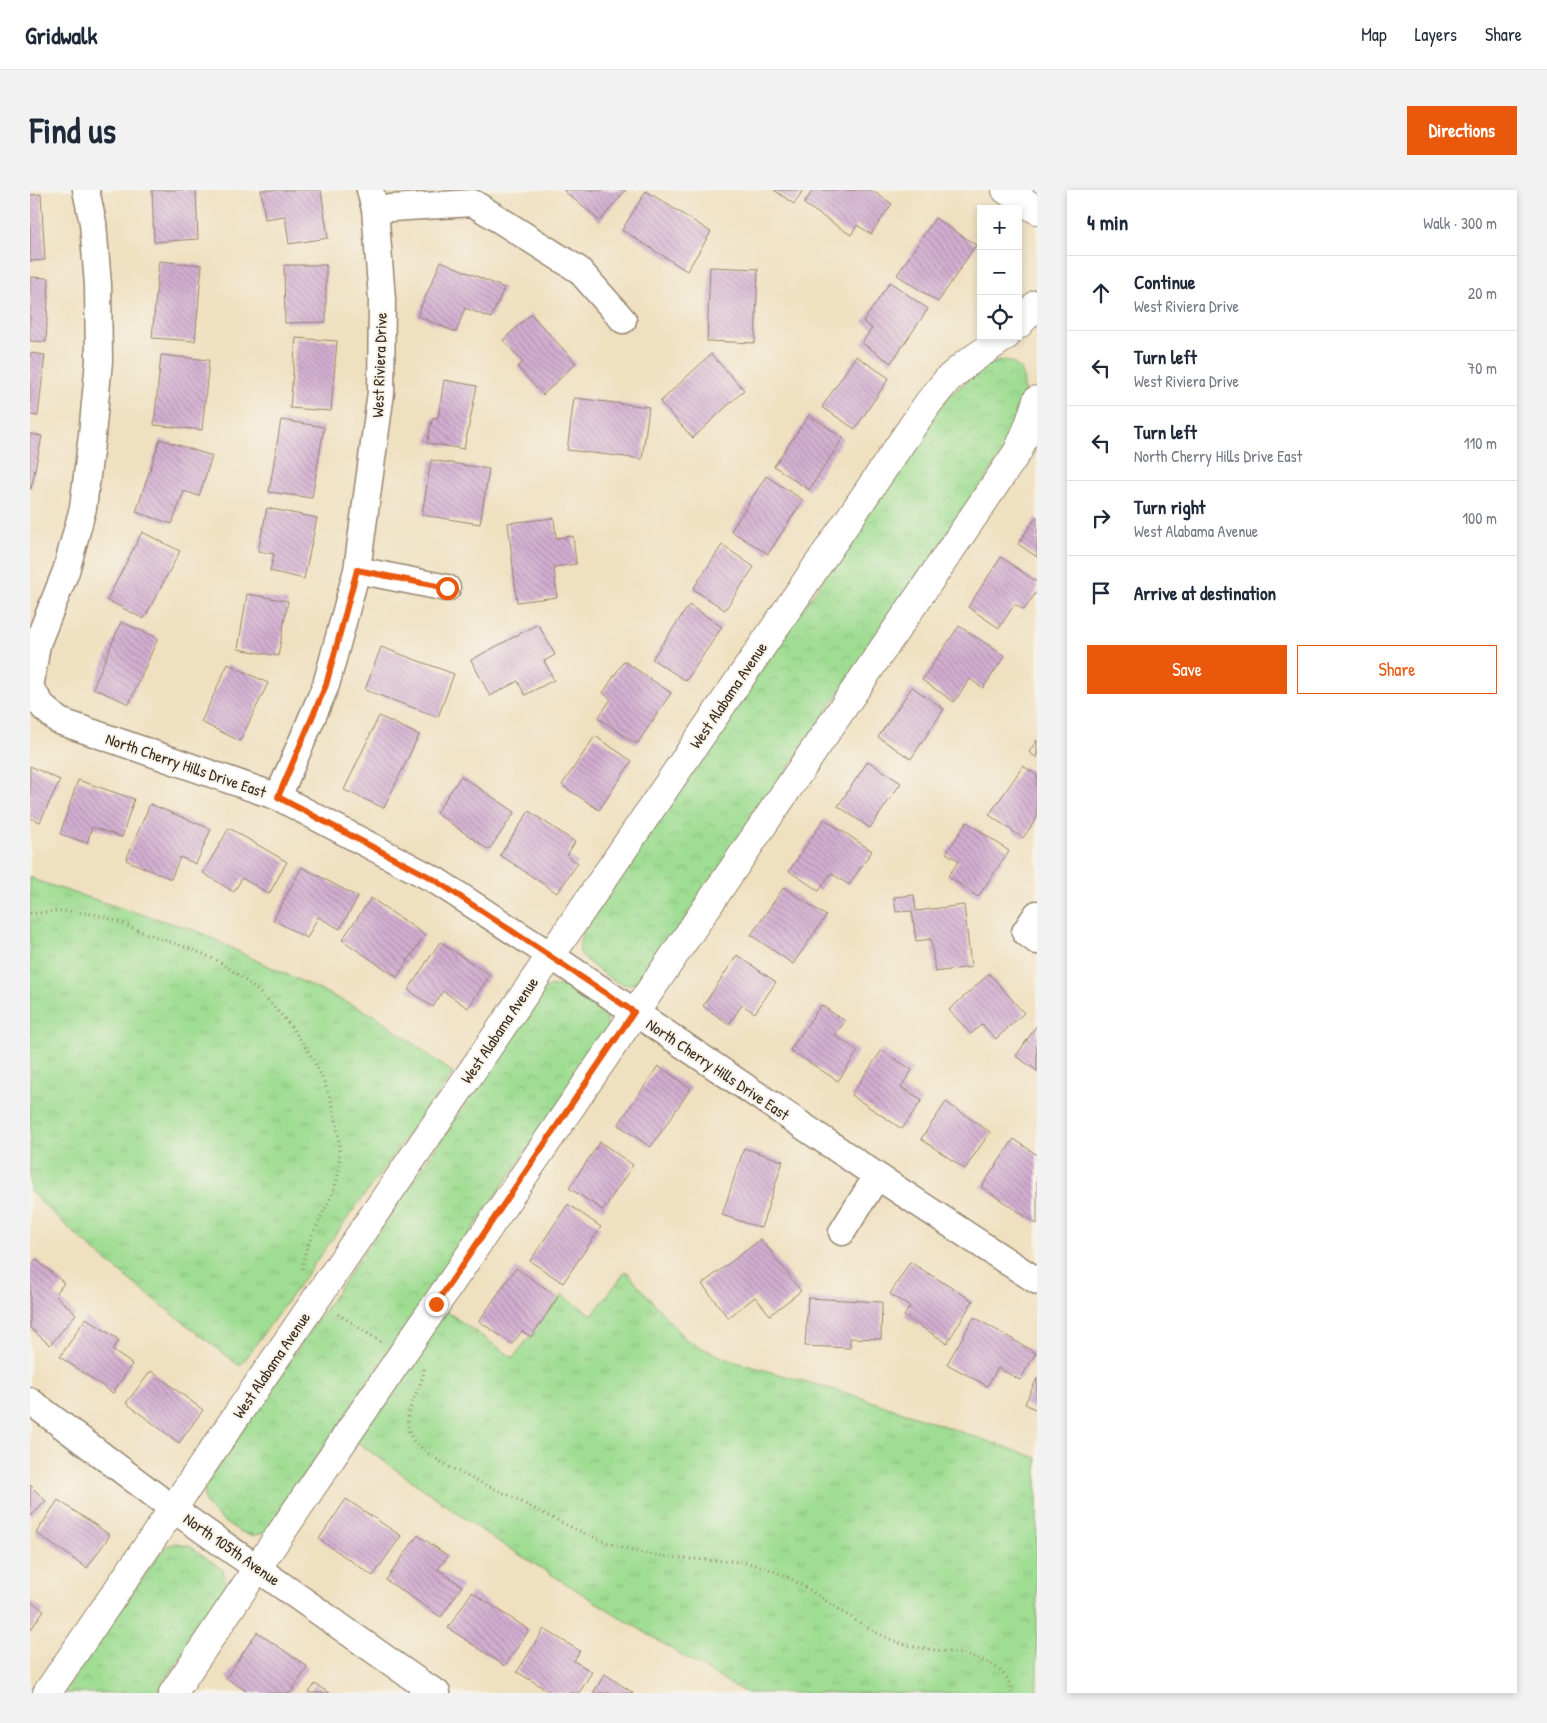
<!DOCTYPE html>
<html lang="en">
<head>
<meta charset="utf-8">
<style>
  body { margin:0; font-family:"Patrick Hand",sans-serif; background:#f2f2f3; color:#1f2937 }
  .controls { position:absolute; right:15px; top:15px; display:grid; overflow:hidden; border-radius:0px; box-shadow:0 2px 8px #0003 }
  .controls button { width:45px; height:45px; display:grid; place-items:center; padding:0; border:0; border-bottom:1px solid #e0e1e3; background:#fff; color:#1f2937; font:25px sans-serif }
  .stop { position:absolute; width:15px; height:15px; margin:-11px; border:4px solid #ea580c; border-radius:50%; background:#fff }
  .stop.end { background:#ea580c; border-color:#fff; box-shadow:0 1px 5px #0008 }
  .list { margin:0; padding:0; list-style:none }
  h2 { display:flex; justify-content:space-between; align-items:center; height:65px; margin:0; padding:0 20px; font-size:21px }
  h2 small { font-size:16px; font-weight:400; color:#747a83 }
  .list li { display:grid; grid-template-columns:32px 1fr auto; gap:15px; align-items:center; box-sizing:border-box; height:75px; padding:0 20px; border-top:1px solid #e0e1e3 }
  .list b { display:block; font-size:19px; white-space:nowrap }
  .list p { margin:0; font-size:16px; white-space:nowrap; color:#747a83 }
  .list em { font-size:16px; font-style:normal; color:#747a83 }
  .actions { display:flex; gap:10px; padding:15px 20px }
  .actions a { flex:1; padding:11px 0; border:1px solid #ea580c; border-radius:0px; text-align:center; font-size:18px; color:#ea580c }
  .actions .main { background:#ea580c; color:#fff }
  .icon { flex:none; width:28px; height:28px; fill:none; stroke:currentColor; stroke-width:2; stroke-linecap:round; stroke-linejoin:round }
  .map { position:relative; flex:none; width:1007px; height:1503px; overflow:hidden; border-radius:0px }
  header { display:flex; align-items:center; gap:30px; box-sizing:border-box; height:70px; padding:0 25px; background:#fff; border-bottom:1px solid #e0e1e3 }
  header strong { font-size:24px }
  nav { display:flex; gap:28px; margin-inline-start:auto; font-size:18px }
  .intro { display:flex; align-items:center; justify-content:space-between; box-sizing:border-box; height:120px; padding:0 30px }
  h1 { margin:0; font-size:35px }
  .button { padding:12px 22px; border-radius:0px; background:#ea580c; color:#fff; font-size:18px; font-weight:700 }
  main { display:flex; gap:30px; padding:0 30px }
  aside { flex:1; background:#fff; border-radius:0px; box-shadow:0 2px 8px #0003 }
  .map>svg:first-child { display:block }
</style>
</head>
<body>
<header>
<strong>Gridwalk</strong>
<nav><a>Map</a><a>Layers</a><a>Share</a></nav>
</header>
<div class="intro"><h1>Find us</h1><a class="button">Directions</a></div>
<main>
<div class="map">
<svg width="1007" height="1503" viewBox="0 0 1007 1503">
  <defs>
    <pattern id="grass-tufts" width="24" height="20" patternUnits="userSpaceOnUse" patternTransform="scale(1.25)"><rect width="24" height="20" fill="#9fdd92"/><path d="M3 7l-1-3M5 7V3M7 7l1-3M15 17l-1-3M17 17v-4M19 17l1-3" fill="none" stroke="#8abe7d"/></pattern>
    <pattern id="park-crowns" width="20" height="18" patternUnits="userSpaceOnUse" patternTransform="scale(1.25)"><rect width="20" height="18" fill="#9fdd92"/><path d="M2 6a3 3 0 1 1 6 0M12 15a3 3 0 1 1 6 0" fill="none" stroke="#8abe7d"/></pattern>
    <pattern id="building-back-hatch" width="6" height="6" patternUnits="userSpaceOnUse" patternTransform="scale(1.25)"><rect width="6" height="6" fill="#d3aed1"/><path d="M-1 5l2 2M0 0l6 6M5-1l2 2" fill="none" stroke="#ac8ea9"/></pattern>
  </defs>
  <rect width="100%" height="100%" fill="#f7f3e8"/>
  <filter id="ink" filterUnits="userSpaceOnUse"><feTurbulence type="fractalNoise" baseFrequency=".02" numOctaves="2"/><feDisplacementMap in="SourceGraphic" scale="10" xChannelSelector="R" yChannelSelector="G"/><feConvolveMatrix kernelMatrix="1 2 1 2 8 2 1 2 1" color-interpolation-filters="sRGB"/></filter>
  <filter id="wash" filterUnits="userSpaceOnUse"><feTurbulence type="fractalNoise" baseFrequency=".0096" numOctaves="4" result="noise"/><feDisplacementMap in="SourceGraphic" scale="20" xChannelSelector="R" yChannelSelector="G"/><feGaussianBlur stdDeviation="1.12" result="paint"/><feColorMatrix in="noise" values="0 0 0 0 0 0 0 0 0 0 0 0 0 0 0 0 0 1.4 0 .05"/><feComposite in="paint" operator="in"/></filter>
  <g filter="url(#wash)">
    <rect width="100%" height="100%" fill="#efe0c0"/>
    <path fill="url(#grass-tufts)" stroke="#6d8458" d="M0,686L7,691L97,720L168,741L221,768L346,826L423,883L210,1176C138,1120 64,1066 0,1001Z
      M596,1081L655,1149L674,1159L702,1171L823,1205L1007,1268V1503H716L666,1474L464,1349L317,1245L406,1114L483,1168L532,1105L562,1125Z"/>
    <path fill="url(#park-crowns)" stroke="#6d8458" d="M973,170C1007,174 991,221 985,245L613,790C604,795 596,796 586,792C577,785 553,772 550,762C548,755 551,748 553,742L917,208L955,176Z
      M531,795L537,796L574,823L576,827L578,841L236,1342C231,1344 226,1346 221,1345C210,1344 177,1322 175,1311C172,1303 176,1296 179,1289L512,802L518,797Z
      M146,1353L160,1356L193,1380L197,1394L194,1406L126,1503H33L131,1362L137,1356Z"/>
    <g id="blocks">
      <path fill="url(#building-back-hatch)" d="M122,0H166L168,49L124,52Z
        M231,0H291L298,48L259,54L255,26L235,29Z
        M533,0H596L570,31Z
        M744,0H773L764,14Z
        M783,0H841L862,14L841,44L827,35L821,45L774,14Z
        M616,1L681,42L657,81L592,40Z
        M11,4L15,70L0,71V5Z
        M905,28L946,55L908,112L867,85Z
        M129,71L172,75L165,151L122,148Z
        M411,71L474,98L461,128L435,118L426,142L387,126Z
        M254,75H296V132L255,133Z
        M680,77L728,79L725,153L677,151Z
        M0,87L19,88L16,152L0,151Z
        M860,92L898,119L861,173L832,153L842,138L833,132Z
        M501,124L546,173L513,205L487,177L493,172L473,150Z
        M266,148L307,151L301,221L260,218Z
        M0,163L15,165L8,226L0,225Z
        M681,164L714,200L663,248L630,212Z
        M131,165L179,170L172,240L124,235Z
        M826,166L859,188L825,239L792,217Z
        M414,190L447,196L434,259L397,253L403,227L408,228Z
        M544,208L619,217L612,269L537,260Z
        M779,225L813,248L779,300L744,276Z
        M251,230L294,237L282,308L239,302Z
        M0,244L12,246L1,299H0Z
        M130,249L182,266L169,306L154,301L142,334L106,322Z
        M401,270L459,279L450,334L392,325Z
        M736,286L773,310L738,364L701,341Z
        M237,318L287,328L274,389L240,381L244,364L228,361Z
        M1007,326V367L988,354Z
        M524,328L526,348L543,346L546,374L524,377L527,407L487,412L478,333Z
        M112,342L150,361L114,429L77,410Z
        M692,355L724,377L695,420L663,399Z
        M971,367L1007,392V401L994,420L985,414L969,438L938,417Z
        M217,404L258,411L248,466L208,459Z
        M659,415L692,437L656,491L622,469Z
        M91,432L128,448L99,514L63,498Z
        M508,434L525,465L514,471L524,490L495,505L488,491L460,506L441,470Z
        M929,436L975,466L953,498L940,489L924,512L892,490Z
        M351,457L424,484L408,527L335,500Z
        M594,471L641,503L607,554L568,528L581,509L573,503Z
        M198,474L238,493L210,551L171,532Z
        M882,497L914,519L881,569L848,547Z
        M349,526L389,545L354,618L314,600Z
        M565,546L602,571L569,620L532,595Z
        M1007,550V568L999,562Z
        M838,571L871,593L840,638L808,616Z
        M0,576L30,590L10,632L0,628Z
        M993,576L1007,585V628L993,648L959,625Z
        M431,586L485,622L459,660L406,623Z
        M48,590L104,609L92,647L62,637L57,653L30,644Z
        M120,614L181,639L166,674L150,667L141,689L96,670Z
        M499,621L545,652L537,665L548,673L527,703L470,665Z
        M794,629L842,661L819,695L801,683L789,701L759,681Z
        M937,632L979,661L948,707L918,686L929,671L916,663Z
        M199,638L257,672L239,704L212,688L204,702L173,683Z
        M272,677L328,707L310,739L288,727L277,748L243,730Z
        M754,697L796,726L763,774L721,745Z
        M884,705L886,721L934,715L941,777L905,782L901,749L886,751L882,721L866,722L864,707Z
        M341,708L395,745L367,787L312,750Z
        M410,752L460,785L438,818L413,801L403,817L378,800Z
        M707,765L746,792L725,823L712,815L699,834L673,816Z
        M959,784L994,823L966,849L952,834L941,844L919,820Z
        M791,815L815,831L805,845L828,861L808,891L760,860Z
        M1007,835V881L986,866Z
        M852,860L882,880L871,897L892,910L872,939L821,905Z
        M628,876L661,898L621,957L588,935Z
        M916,912L960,942L935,979L891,949Z
        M984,949L1007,965V1034L951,997Z
        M570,952L603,975L573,1020L539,998Z
        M714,958L753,971L731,1038L692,1025Z
        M538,1014L571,1037L533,1093L500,1071Z
        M731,1049L771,1101L740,1125L725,1107L698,1128L672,1094Z
        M6,1069L34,1093L25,1105L46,1124L20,1155L0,1138V1076Z
        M880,1072L943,1111L917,1153L874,1126L880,1117L860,1104Z
        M486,1078L528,1107L501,1147L492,1141L482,1154L449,1131Z
        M778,1108L852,1112L851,1149L820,1148V1158L775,1156Z
        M944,1127L1006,1163L990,1190L968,1178L957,1196L917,1174Z
        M56,1128L89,1150L82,1160L102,1174L83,1203L30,1167Z
        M121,1181L173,1220L149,1253L96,1213Z
        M1007,1188V1220L995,1214Z
        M0,1295L16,1311L0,1327Z
        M316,1309L371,1346L343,1386L289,1349Z
        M28,1310L80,1345L57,1378L6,1343Z
        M388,1345L418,1366L408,1379L432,1396L411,1427L356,1390Z
        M442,1402L499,1440L475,1476L418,1438Z
        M0,1411L14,1420L0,1441Z
        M514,1439L550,1461L544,1471L562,1482L549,1503H522L487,1482Z
        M227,1442L278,1477L260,1503H219L196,1488Z
        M575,1484L603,1503H563Z
        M285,1494L299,1503H279Z"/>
    </g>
  </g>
  <g filter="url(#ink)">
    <use href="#blocks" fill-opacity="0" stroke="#95856f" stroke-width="1"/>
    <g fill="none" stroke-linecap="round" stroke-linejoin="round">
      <g stroke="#95856f" stroke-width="29">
        <path id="minor" d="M56,0L63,33L68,95L69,171L62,245L53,318L36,381L7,454L0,498L14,518L29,531L248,607L405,690L520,765L847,986L1007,1091
          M345,19L443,13L549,80L593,130
          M327,380L417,398
          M248,607L296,495L327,380L351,202L352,109L345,19L340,0
          M1007,724L995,742L1007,751
          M812,1042L847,986
          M0,1211L143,1319L389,1492L407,1503"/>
      </g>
      <g stroke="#95856f" stroke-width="30">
        <path id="tertiary" d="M976,0L1007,20
          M988,135L1007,114
          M17,1503L899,212L918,189L937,173L976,146
          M143,1503L317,1245L988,261L999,235L1007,210"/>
      </g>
      <path stroke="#95856f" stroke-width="3" stroke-dasharray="1 4" stroke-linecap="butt" d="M0,723C9,724 17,722 26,721C42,721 60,723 75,727C91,732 105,740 121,745C144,754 169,760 191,773C257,815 315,894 309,976C306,1015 274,1043 272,1082
        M308,1124L351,1152
        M394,1179C392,1202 371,1219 380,1244C383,1251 389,1257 395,1261C420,1280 450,1292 478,1305C521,1327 566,1353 614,1363C635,1367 656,1369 678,1370C693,1371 711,1371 726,1375C782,1390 821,1438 876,1455C909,1464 975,1459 982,1503"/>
      <use href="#minor" stroke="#fff" stroke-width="26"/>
      <use href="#tertiary" stroke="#fff" stroke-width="28"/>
    </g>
  </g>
  <g fill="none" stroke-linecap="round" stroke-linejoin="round" filter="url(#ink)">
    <path stroke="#ea580c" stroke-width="6" d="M406,1114L604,822L405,690L248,607L296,495L327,380L417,398"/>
  </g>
  <g text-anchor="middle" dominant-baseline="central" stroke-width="4" stroke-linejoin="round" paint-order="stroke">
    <g font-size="16" fill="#3b2a1e" stroke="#f7f3e8">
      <text transform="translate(349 175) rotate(-88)">West Riviera Drive</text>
      <text transform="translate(698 505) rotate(-56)">West Alabama Avenue</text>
      <text transform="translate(156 575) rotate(19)">North Cherry Hills Drive East</text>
      <text transform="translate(469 840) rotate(-56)">West Alabama Avenue</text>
      <text transform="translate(688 879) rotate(34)">North Cherry Hills Drive East</text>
      <text transform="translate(241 1175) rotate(-56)">West Alabama Avenue</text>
      <text transform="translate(202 1359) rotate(35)">North 105th Avenue</text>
    </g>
  </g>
</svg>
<div class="controls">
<button>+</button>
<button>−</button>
<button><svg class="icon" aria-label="locate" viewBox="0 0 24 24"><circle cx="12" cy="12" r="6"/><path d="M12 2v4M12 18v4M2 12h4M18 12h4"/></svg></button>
</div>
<div class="stop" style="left:417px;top:398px"></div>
<div class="stop end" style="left:406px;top:1114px"></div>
</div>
<aside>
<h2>4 min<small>Walk · 300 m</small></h2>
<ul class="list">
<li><svg class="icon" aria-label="ahead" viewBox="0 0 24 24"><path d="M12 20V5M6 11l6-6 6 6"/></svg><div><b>Continue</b><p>West Riviera Drive</p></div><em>20 m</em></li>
<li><svg class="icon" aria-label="left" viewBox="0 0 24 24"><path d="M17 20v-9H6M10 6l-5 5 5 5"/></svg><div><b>Turn left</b><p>West Riviera Drive</p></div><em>70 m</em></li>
<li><svg class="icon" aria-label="left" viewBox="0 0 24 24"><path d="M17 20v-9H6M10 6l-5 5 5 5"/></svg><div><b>Turn left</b><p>North Cherry Hills Drive East</p></div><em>110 m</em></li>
<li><svg class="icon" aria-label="right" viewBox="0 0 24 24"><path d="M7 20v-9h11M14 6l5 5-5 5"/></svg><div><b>Turn right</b><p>West Alabama Avenue</p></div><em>100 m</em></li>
<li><svg class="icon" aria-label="arrive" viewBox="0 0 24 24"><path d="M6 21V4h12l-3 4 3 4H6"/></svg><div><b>Arrive at destination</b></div></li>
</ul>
<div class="actions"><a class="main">Save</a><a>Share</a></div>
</aside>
</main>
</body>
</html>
